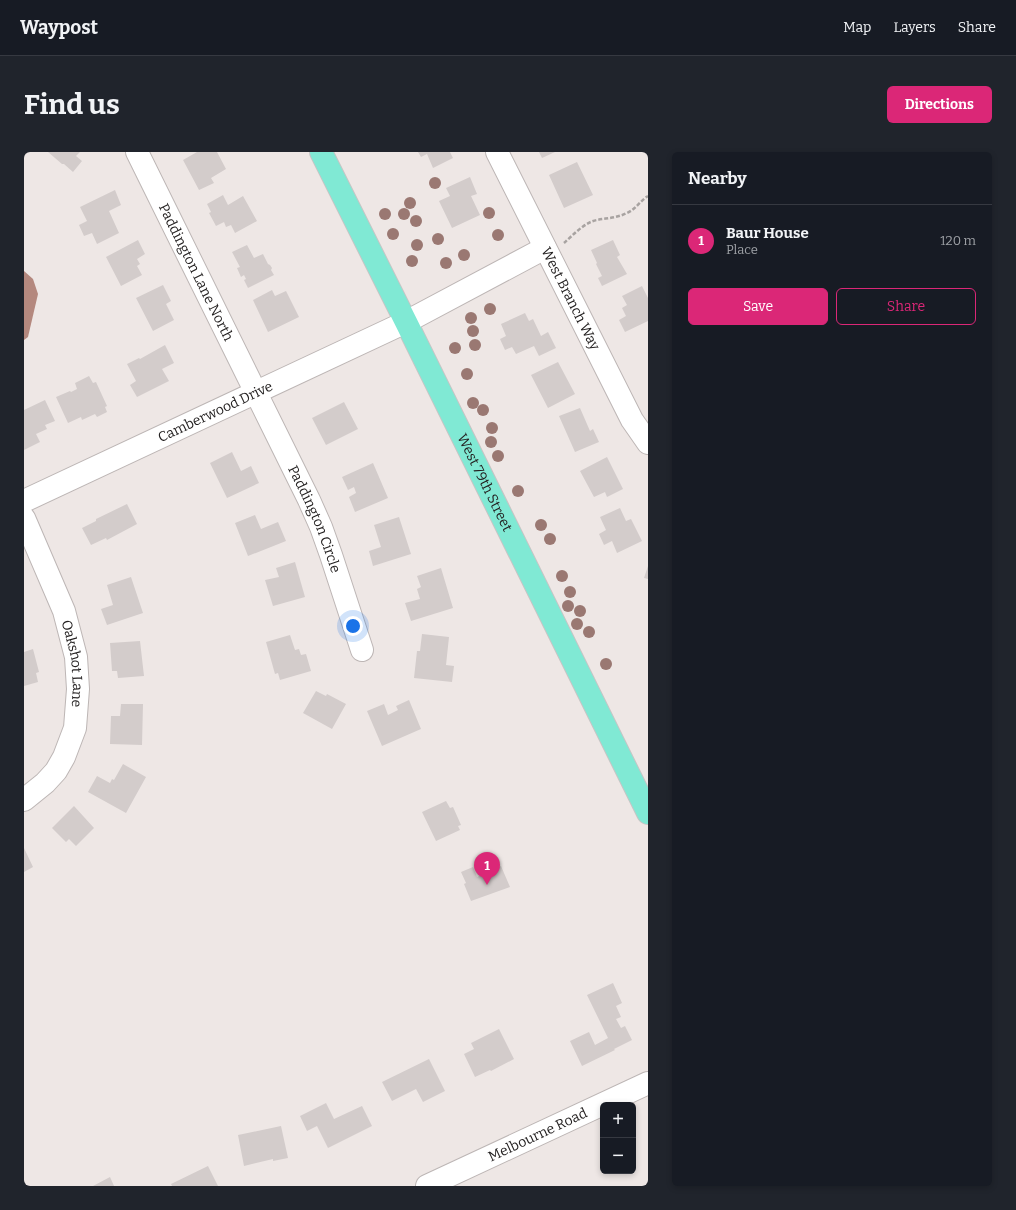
<!DOCTYPE html>
<html lang="en">
<head>
<meta charset="utf-8">
<style>
  body { margin:0; font-family:Bitter,serif; background:#20242c; color:#f1f3f6 }
  .controls { position:absolute; right:12px; bottom:12px; display:grid; overflow:hidden; border-radius:6px; box-shadow:0 2px 6px #0003 }
  .controls button { width:36px; height:36px; display:grid; place-items:center; padding:0; border:0; border-bottom:1px solid #363941; background:#171b24; color:#f1f3f6; font:20px sans-serif }
  .you { position:absolute; left:329px; top:474px; width:14px; height:14px; margin:-10px; border:3px solid #fff; border-radius:50%; background:#1a73e8; box-shadow:0 0 0 6px #1a73e833 }
  .badge { display:grid; place-items:center; width:26px; height:26px; border-radius:50%; background:#db2777; color:#fff; font-size:13px; font-weight:700 }
  .pin { position:absolute; translate:-50% -33px; filter:drop-shadow(0 1px 2px #0008) }
  .pin::after { content:''; position:absolute; top:21px; width:14px; height:12px; background:inherit; clip-path:polygon(0 0,100% 0,50% 100%) }
  .list { margin:0; padding:0; list-style:none }
  h2 { display:flex; justify-content:space-between; align-items:center; height:52px; margin:0; padding:0 16px; font-size:17px }
  h2 small { font-size:13px; font-weight:400; color:#9ea1a6 }
  .list li { display:grid; grid-template-columns:26px 1fr auto; gap:12px; align-items:center; box-sizing:border-box; height:72px; padding:0 16px; border-top:1px solid #363941 }
  .list b { display:block; font-size:15px; white-space:nowrap }
  .list p { margin:0; font-size:13px; white-space:nowrap; color:#9ea1a6 }
  .list em { font-size:13px; font-style:normal; color:#9ea1a6 }
  .actions { display:flex; gap:8px; padding:12px 16px }
  .actions a { flex:1; padding:9px 0; border:1px solid #db2777; border-radius:6px; text-align:center; font-size:14px; color:#db2777 }
  .actions .main { background:#db2777; color:#fff }
  .map { position:relative; flex:none; width:624px; height:1034px; overflow:hidden; border-radius:6px }
  header { display:flex; align-items:center; gap:24px; box-sizing:border-box; height:56px; padding:0 20px; background:#171b24; border-bottom:1px solid #363941 }
  header strong { font-size:19px }
  nav { display:flex; gap:22px; margin-inline-start:auto; font-size:14px }
  .intro { display:flex; align-items:center; justify-content:space-between; box-sizing:border-box; height:96px; padding:0 24px }
  h1 { margin:0; font-size:28px }
  .button { padding:10px 18px; border-radius:6px; background:#db2777; color:#fff; font-size:14px; font-weight:700 }
  main { display:flex; gap:24px; padding:0 24px }
  aside { flex:1; background:#171b24; border-radius:6px; box-shadow:0 2px 6px #0003 }
  .map>svg:first-child { display:block }
</style>
</head>
<body>
<header>
<strong>Waypost</strong>
<nav><a>Map</a><a>Layers</a><a>Share</a></nav>
</header>
<div class="intro"><h1>Find us</h1><a class="button">Directions</a></div>
<main>
<div class="map">
<svg width="624" height="1034" viewBox="0 0 624 1034">
  <rect width="100%" height="100%" fill="#eee7e5"/>
  <path fill="#b4887e" d="M0,119L9,127L14,142L4,185L0,188Z"/>
  <path fill="#d3cccb" d="M24,0H56L52,4L58,9L49,20L40,12H38Z
    M173,0H193L202,17L187,26L190,31L175,38L159,8Z
    M394,0H426L429,6L409,16L403,2L397,5Z
    M515,0H531L518,6Z
    M553,10L569,43L540,56L525,23Z
    M446,25L453,42L447,44L456,63L428,76L415,49L426,44L422,36Z
    M91,38L97,53L85,59L95,81L73,92L68,81L60,84L55,73L63,69L56,55Z
    M199,43L204,53L219,44L233,69L211,81L207,73L202,75L200,70L192,74L185,61L187,60L183,52Z
    M114,88L121,102L113,107L116,112L113,114L118,123L97,134L82,105Z
    M589,88L596,103L593,105L603,122L578,134L574,126L578,124L572,112L573,111L567,98Z
    M223,93L230,106L239,102L244,112L246,113L248,116L247,118L250,123L224,136L220,128L222,127L220,123L217,125L213,116L216,115L208,100Z
    M139,133L147,149L142,152L150,168L129,179L112,146Z
    M618,134L624,146V169L601,180L595,168L602,164L598,156L603,153L598,144Z
    M248,138L251,144L262,139L275,165L244,180L229,148Z
    M501,161L505,169L509,167L517,184L524,180L532,196L515,204L510,194L492,202L488,195L481,198L476,187L482,184L477,172Z
    M141,193L150,211L138,217L145,229L113,245L106,233L112,229L103,212L115,206L116,207Z
    M534,210L551,242L524,256L507,223Z
    M65,224L69,231L72,230L83,254L81,255L83,260L73,265L71,262L58,268L57,265L44,271L32,245L46,239L47,240L53,237L51,231Z
    M21,248L31,269L21,273L23,277L12,282L16,290L0,298V258Z
    M320,250L334,277L302,293L288,266Z
    M556,256L566,279L569,277L575,290L551,300L535,264Z
    M208,300L217,319L227,314L235,331L203,346L186,311Z
    M583,305L599,337L583,345L581,340L570,345L556,319Z
    M349,311L364,346L331,360L325,345L332,341L330,335L324,338L318,325Z
    M103,352L113,372L83,388L82,386L67,393L58,376L72,369V367Z
    M596,356L602,369L607,367L618,389L593,401L588,389L580,393L575,382L582,378L576,365Z
    M231,363L237,377L254,370L262,389L224,404L211,371Z
    M375,365L387,402L349,414L345,399L357,395L350,373Z
    M271,410L281,445L249,454L241,428L255,425L252,416Z
    M624,414V427L620,426Z
    M417,416L429,456L387,469L381,451L396,447L393,437L397,435L393,424Z
    M107,425L119,461L83,473L77,457L89,453L83,433Z
    M398,482L425,485L422,513L430,514L428,530L390,526L393,499H396Z
    M266,483L271,498L275,497L277,503L282,502L287,519L256,528L254,521L251,522L242,490Z
    M116,489L120,524L94,526L93,519H88L86,491Z
    M9,497L15,520L12,521L14,530L0,534V500Z
    M292,539L302,544L303,542L322,552L308,577L279,561Z
    M385,548L397,577L358,594L343,559L360,552L364,563L374,558L372,554Z
    M97,552H119L118,593L86,592L87,564H96Z
    M99,612L122,625L102,661L64,640L73,624L86,631L88,627L90,628Z
    M422,649L426,656L429,655L437,673L434,674L436,678L412,689L398,660Z
    M50,654L70,676L52,694L45,687L42,690L28,676Z
    M0,696L9,715L0,720Z
    M477,714L486,735L447,749L440,732L442,731L437,720L449,715L453,725Z
    M589,831L598,851L592,854L597,865L592,867L597,876L601,874L608,888L590,897L591,898L558,914L546,889L565,880L571,893L584,886L563,843Z
    M475,877L490,907L467,919L466,918L451,925L440,902L450,897L447,891Z
    M405,907L421,939L399,950L392,937L368,949L358,930Z
    M302,951L310,967L338,954L348,974L304,996L293,974L283,979L276,964Z
    M257,974L264,1006L249,1009V1007L220,1014L214,983Z
    M184,1014L194,1034H148L147,1032Z
    M86,1025L90,1034H69Z"/>
  <g fill="none" stroke-linecap="round" stroke-linejoin="round">
    <g stroke="#bdb6b5" stroke-width="24">
      <g id="minor">
        <path id="s1" d="M113,0L285,348L297,375L307,403L338,498"/>
        <path id="s2" d="M473,0L608,268L624,291"/>
        <path id="s3" d="M0,349L382,170L521,96"/>
        <path id="s4" d="M0,366L40,459L52,505L54,537L51,576L40,605L32,619L21,631L0,648"/>
        <path id="s5" d="M403,1034L624,931"/>
      </g>
    </g>
    <g stroke="#c6c5c5" stroke-width="24">
      <g id="major">
        <path id="s6" d="M297,0L382,170L624,661"/>
      </g>
    </g>
    <path stroke="#a8a3a1" stroke-width="2.5" stroke-dasharray="4 2" stroke-linecap="butt" d="M540,91C549,83 561,70 573,68C583,66 593,66 603,61C612,57 616,49 624,44"/>
    <use href="#minor" stroke="#fff" stroke-width="22"/>
    <use href="#major" stroke="#80e9d4" stroke-width="22"/>
  </g>
  <g fill="#9a7872">
    <circle cx="411" cy="31" r="6"/>
    <circle cx="386" cy="51" r="6"/>
    <circle cx="465" cy="61" r="6"/>
    <circle cx="361" cy="62" r="6"/>
    <circle cx="380" cy="62" r="6"/>
    <circle cx="392" cy="69" r="6"/>
    <circle cx="369" cy="82" r="6"/>
    <circle cx="474" cy="83" r="6"/>
    <circle cx="414" cy="87" r="6"/>
    <circle cx="393" cy="93" r="6"/>
    <circle cx="440" cy="103" r="6"/>
    <circle cx="388" cy="109" r="6"/>
    <circle cx="422" cy="111" r="6"/>
    <circle cx="466" cy="157" r="6"/>
    <circle cx="447" cy="166" r="6"/>
    <circle cx="449" cy="179" r="6"/>
    <circle cx="451" cy="193" r="6"/>
    <circle cx="431" cy="196" r="6"/>
    <circle cx="443" cy="222" r="6"/>
    <circle cx="449" cy="251" r="6"/>
    <circle cx="459" cy="258" r="6"/>
    <circle cx="468" cy="276" r="6"/>
    <circle cx="467" cy="290" r="6"/>
    <circle cx="474" cy="304" r="6"/>
    <circle cx="494" cy="339" r="6"/>
    <circle cx="517" cy="373" r="6"/>
    <circle cx="526" cy="387" r="6"/>
    <circle cx="538" cy="424" r="6"/>
    <circle cx="546" cy="440" r="6"/>
    <circle cx="544" cy="454" r="6"/>
    <circle cx="556" cy="459" r="6"/>
    <circle cx="553" cy="472" r="6"/>
    <circle cx="565" cy="480" r="6"/>
    <circle cx="582" cy="512" r="6"/>
  </g>
  <g text-anchor="middle" dominant-baseline="central" stroke-width="3.5" stroke-linejoin="round" paint-order="stroke">
    <g font-size="14" fill="#242121" stroke="#fff">
      <text stroke="none"><textPath href="#s1" startOffset="134">Paddington Lane North</textPath></text>
      <text stroke="none"><textPath href="#s2" startOffset="164">West Branch Way</textPath></text>
      <text stroke="none"><textPath href="#s3" startOffset="211">Camberwood Drive</textPath></text>
      <text stroke="none"><textPath href="#s6" startOffset="369">West 79th Street</textPath></text>
      <text stroke="none"><textPath href="#s1" startOffset="408">Paddington Circle</textPath></text>
      <text stroke="none"><textPath href="#s4" startOffset="155">Oakshot Lane</textPath></text>
      <text stroke="none"><textPath href="#s5" startOffset="122">Melbourne Road</textPath></text>
    </g>
  </g>
</svg>
<div class="controls">
<button>+</button>
<button>−</button>
</div>
<div class="you"></div>
<div class="pin badge" style="left:463px;top:733px">1</div>
</div>
<aside>
<h2>Nearby<small></small></h2>
<ul class="list">
<li><span class="badge">1</span><div><b>Baur House</b><p>Place</p></div><em>120 m</em></li>
</ul>
<div class="actions"><a class="main">Save</a><a>Share</a></div>
</aside>
</main>
</body>
</html>
